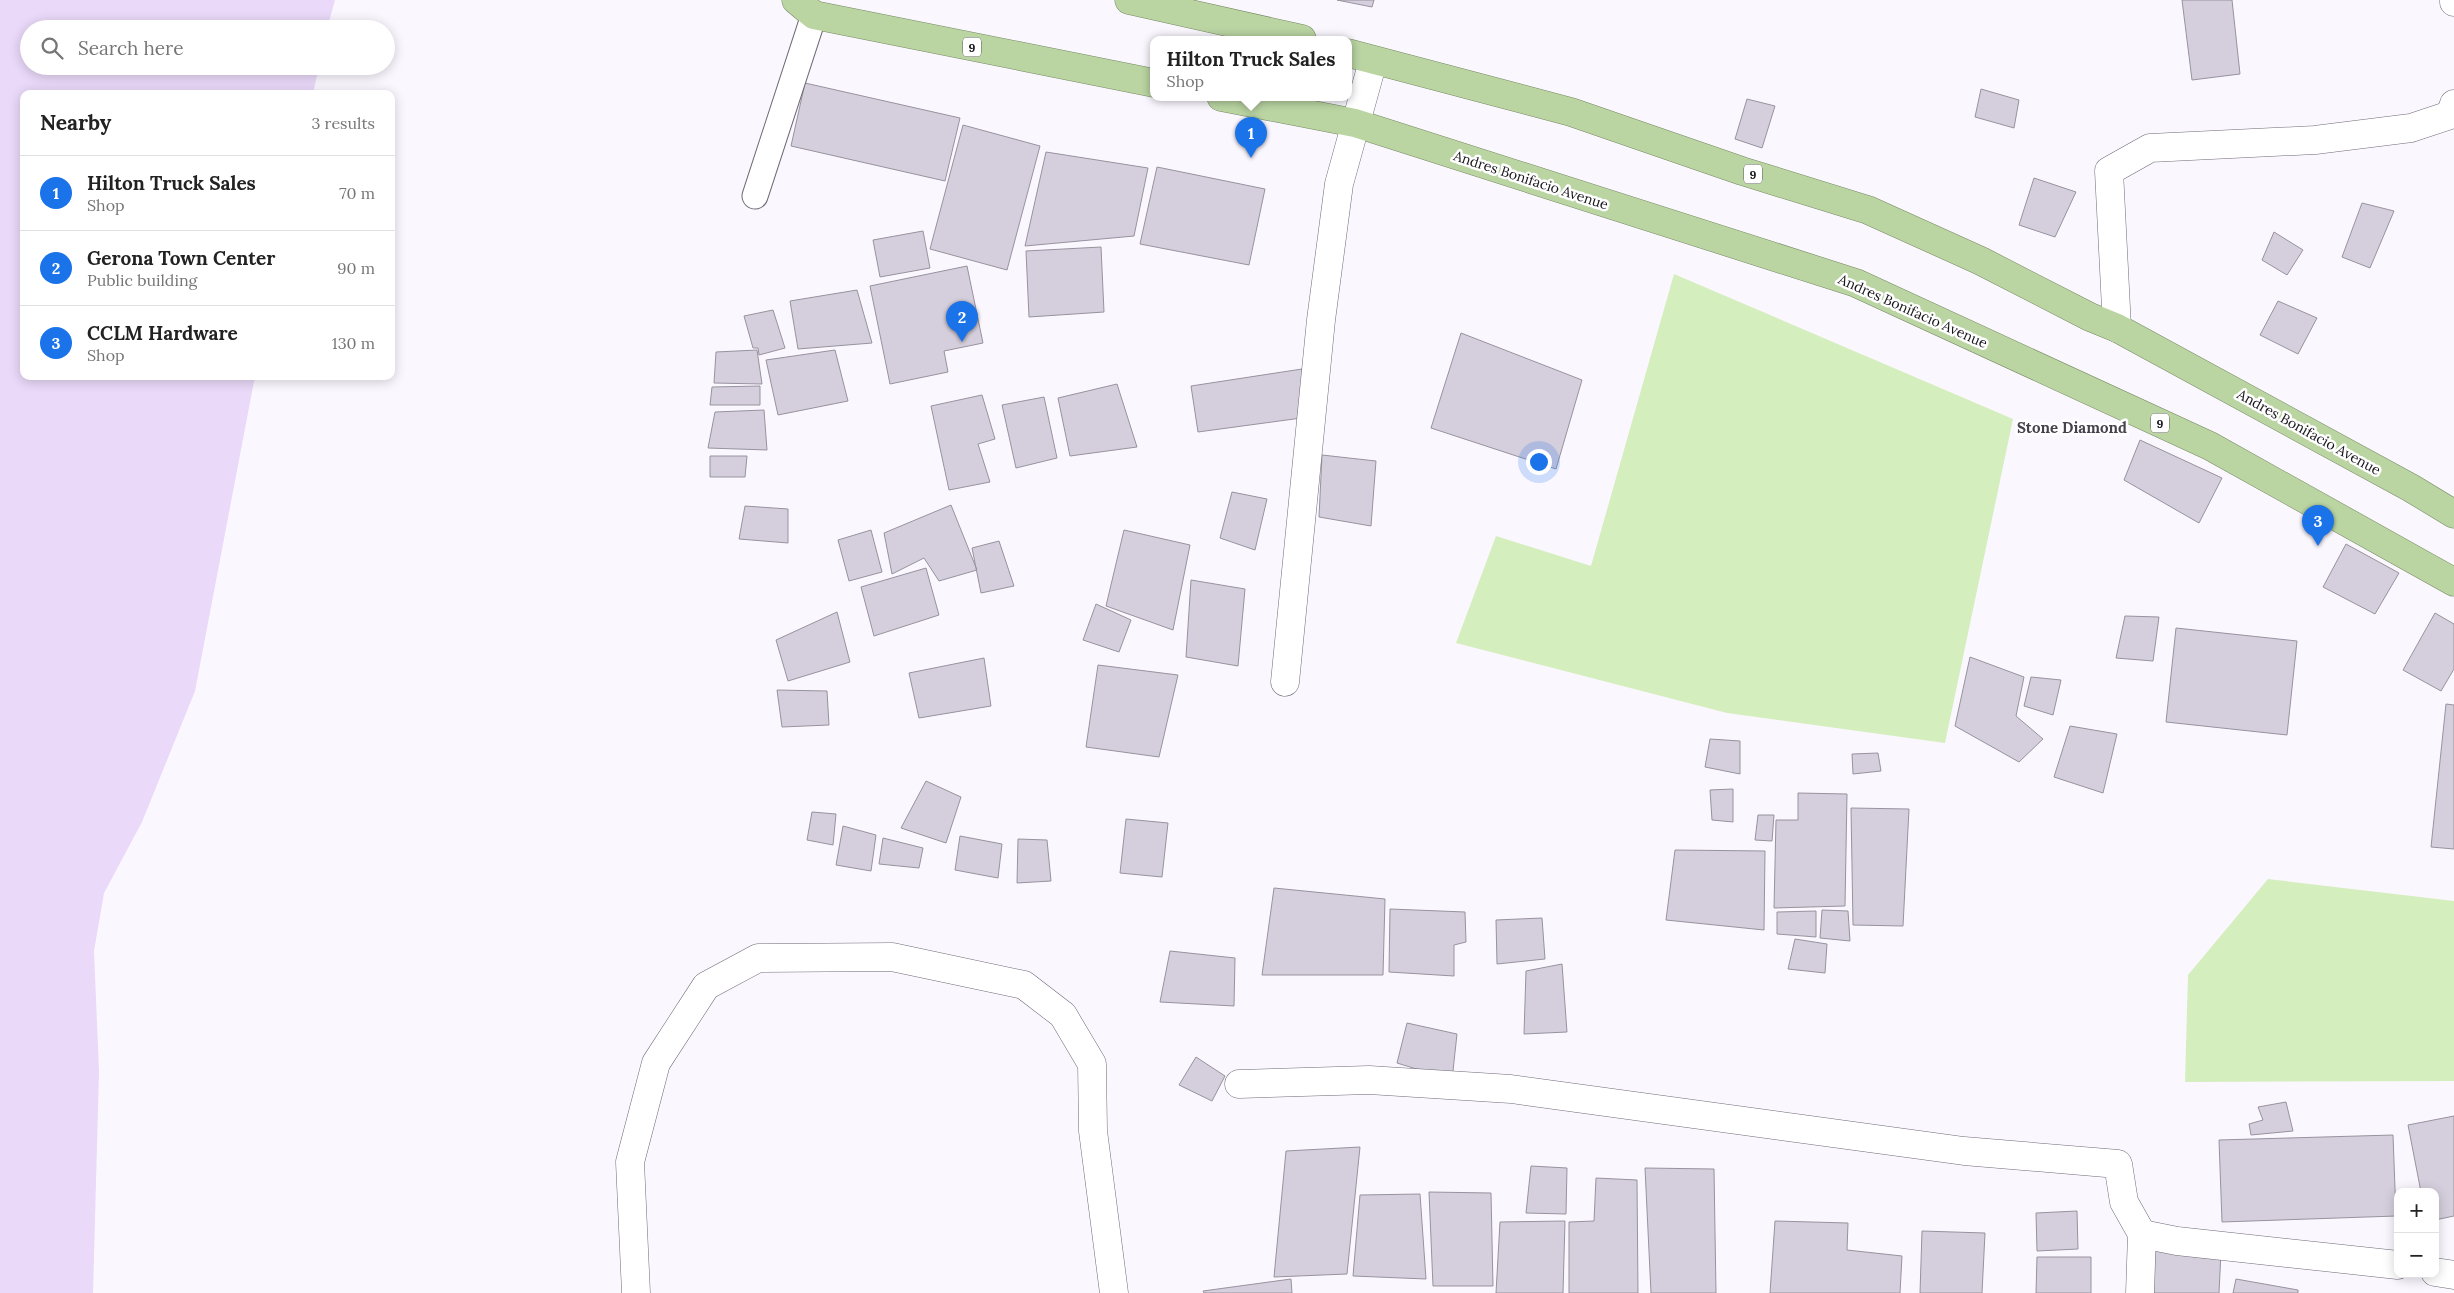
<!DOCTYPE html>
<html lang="en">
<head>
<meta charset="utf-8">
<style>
  body { margin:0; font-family:Lora,serif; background:#f2f2f2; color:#222 }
  .controls { position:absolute; right:15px; bottom:15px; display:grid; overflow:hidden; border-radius:10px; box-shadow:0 2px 12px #0003 }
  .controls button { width:45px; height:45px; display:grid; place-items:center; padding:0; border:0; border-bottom:1px solid #e0e0e0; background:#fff; color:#222; font:25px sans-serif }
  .you { position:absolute; left:1538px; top:461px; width:18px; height:18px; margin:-12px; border:4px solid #fff; border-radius:50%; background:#1a73e8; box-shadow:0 0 0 8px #1a73e833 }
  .badge { display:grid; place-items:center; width:32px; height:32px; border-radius:50%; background:#1a73e8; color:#fff; font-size:16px; font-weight:700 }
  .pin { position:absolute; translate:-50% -41px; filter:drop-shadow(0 1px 2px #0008) }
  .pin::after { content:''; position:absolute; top:26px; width:18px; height:15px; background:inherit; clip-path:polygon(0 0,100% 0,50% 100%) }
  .popup { position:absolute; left:1150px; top:36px; width:202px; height:65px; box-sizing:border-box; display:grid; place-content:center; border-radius:10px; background:#fff; filter:drop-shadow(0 1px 4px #0005); font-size:16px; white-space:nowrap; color:#767676 }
  .popup b { font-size:19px; color:#222 }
  .popup::after { content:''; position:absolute; left:50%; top:100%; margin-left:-10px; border:10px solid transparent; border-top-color:#fff }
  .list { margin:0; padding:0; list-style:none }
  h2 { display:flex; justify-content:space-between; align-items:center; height:65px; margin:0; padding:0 20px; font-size:21px }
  h2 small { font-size:16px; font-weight:400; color:#767676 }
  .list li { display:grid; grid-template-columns:32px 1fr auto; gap:15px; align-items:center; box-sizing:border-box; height:75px; padding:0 20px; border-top:1px solid #e0e0e0 }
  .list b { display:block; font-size:19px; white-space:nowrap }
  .list p { margin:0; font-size:16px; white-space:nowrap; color:#767676 }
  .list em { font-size:16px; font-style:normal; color:#767676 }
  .icon { flex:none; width:28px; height:28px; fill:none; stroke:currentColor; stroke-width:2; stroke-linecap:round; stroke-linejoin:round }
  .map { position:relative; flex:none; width:2454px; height:1293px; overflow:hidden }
  .search { position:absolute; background:#fff; box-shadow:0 2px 12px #0003; left:20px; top:20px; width:375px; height:55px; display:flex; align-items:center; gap:12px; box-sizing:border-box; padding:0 18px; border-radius:28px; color:#767676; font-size:19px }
  .panel { position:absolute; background:#fff; box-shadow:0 2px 12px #0003; left:20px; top:90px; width:375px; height:290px; border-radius:10px }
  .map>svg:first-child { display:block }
</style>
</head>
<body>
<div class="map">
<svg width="2454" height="1293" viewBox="0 0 2454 1293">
  <rect width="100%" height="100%" fill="#fbf7ff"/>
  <path fill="#d5eebe" d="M1674,274L2013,419L1945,743L1727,713L1456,643L1496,536L1591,566Z
    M2268,879L2454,901V1081L2185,1082L2188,975Z"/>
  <path fill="#ead9f9" d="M0,0H335L327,29H29V66H319L313,94H24V376H255L195,691L142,822L104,893L94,951L99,1071L93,1293H0Z"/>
  <path fill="#d5cedc" stroke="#98929e" d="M1337,0H1374L1372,7Z
    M2182,0H2232L2240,74L2192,80Z
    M805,83L960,118L945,181L791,146Z
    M1981,89L2019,100L2014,128L1975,117Z
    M1747,99L1775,106L1762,148L1735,139Z
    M963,125L1040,146L1007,270L930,249Z
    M1046,152L1148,168L1134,236L1025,246Z
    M1157,167L1265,189L1249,265L1140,244Z
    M2034,178L2076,192L2055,237L2019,225Z
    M2362,203L2394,211L2370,268L2342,257Z
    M923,231L930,268L880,277L873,240Z
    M2274,232L2303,250L2287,275L2262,260Z
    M1101,247L1104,312L1029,317L1026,251Z
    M967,266L983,343L944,351L948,372L890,384L870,286Z
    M857,290L872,343L798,349L790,301Z
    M2278,301L2317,318L2298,354L2260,335Z
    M773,310L785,348L759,355L758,348H753L744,316Z
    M1461,333L1582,380L1556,469L1431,428Z
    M757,350L762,384L714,383L716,352Z
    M835,350L848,401L778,415L766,360Z
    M1302,369L1309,417L1198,432L1191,386Z
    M1117,384L1137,447L1070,456L1058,398Z
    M760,386V405H710L712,387Z
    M982,395L995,439L978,444L990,482L949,490L931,406Z
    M1044,397L1057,458L1016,468L1002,405Z
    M764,410L767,450L708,448L715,412Z
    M2140,440L2222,478L2199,523L2124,480Z
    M1322,455L1376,461L1371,526L1319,517Z
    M710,456H747L745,477H710Z
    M1232,492L1267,499L1255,550L1220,538Z
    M951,505L977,570L939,581L924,558L892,574L884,533Z
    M745,506L788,509V543L739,539Z
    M871,530L882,572L849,581L838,540Z
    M1124,530L1190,545L1173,630L1106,606Z
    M999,541L1014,586L981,593L972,548Z
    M2346,544L2399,573L2375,614L2323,587Z
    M926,568L939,615L874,636L861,587Z
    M1191,580L1245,589L1238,666L1186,657Z
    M1096,604L1131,620L1119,652L1083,640Z
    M837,612L850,662L788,681L776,640Z
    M2435,613L2454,624V669L2441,691L2403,670Z
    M2125,616L2159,617L2153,661L2116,658Z
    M2176,628L2297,641L2287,735L2166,722Z
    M1970,657L2024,677L2016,716L2043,739L2019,762L1955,726Z
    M984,658L991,706L919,718L909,673Z
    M1098,665L1178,675L1159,757L1086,747Z
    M2031,677L2061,680L2053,715L2024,706Z
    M777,690L827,691L829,725L782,727Z
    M2446,704L2454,705V849L2431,847Z
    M2070,726L2117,734L2103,793L2054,777Z
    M1710,739L1740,741V774L1705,767Z
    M1878,753L1881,771L1853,774L1852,754Z
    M926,781L961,797L946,843L901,828Z
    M1733,789V822L1712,820L1710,790Z
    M1798,793L1847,794L1845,906L1774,908L1776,820H1798Z
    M1851,808L1909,809L1903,926L1853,925Z
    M812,812L836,814L833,845L807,840Z
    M1758,815H1774L1772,841L1755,840Z
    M1126,819L1168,823L1162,877L1120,873Z
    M843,826L876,835L871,871L836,865Z
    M960,836L1002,844L998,878L955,870Z
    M883,838L923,848L919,868L879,864Z
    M1018,839L1047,840L1051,881L1017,883Z
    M1675,850L1765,851L1764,930L1666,920Z
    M1274,888L1385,899L1383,975H1262Z
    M1390,909L1465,912L1466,942L1454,945V976L1389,972Z
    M1822,910L1848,911L1850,941L1820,938Z
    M1816,911V937L1777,934V912Z
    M1542,918L1545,959L1497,964L1496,920Z
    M1795,939L1827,944L1825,973L1788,969Z
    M1170,951L1235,958L1234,1006L1160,1002Z
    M1562,964L1567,1032L1524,1034L1526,971Z
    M1407,1023L1457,1034L1452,1080L1397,1063Z
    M1196,1057L1225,1076L1212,1101L1179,1085Z
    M2286,1102L2293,1131L2251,1135L2249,1124L2263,1120L2258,1107Z
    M2454,1116V1216L2435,1220V1192H2421L2408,1125Z
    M2393,1135L2396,1216L2222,1222L2219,1140Z
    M1360,1147L1347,1274L1274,1277L1286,1151Z
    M1531,1166L1567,1168L1566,1214L1526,1213Z
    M1645,1168L1714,1169L1716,1293H1651Z
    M1596,1178L1637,1180L1638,1293H1569V1222L1594,1221Z
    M1429,1192L1491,1193L1493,1286H1433Z
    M1420,1194L1426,1279L1353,1276L1360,1195Z
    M2077,1211L2078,1249L2037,1251L2036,1213Z
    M1565,1221L1563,1293H1496L1500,1222Z
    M1775,1221L1848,1223L1847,1250L1902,1256L1900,1293H1770Z
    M1922,1231L1985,1233L1982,1293H1920Z
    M2153,1249L2221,1252L2219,1293H2150Z
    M2037,1257H2091V1293H2036Z
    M1291,1279L1292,1293H1204L1203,1291Z
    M2236,1279L2298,1290V1293H2233Z"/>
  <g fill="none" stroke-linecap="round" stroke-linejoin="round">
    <g stroke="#706a76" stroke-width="27">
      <path id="service" d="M755,196L814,15"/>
    </g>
    <g stroke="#706a76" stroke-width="29">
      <path id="minor" d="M2454,0V2
        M2117,328L2109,171L2150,148L2315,140L2411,128L2450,115L2454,104
        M1285,682L1321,320L1339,184L1373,61
        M1239,1084L1369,1080L1511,1089L1964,1151L2118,1164L2124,1202L2142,1234L2140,1293
        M2142,1234L2177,1241L2398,1265
        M2435,1272L2454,1275
        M636,1293L630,1162L656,1063L706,986L758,958L892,957L1024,985L1063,1015L1092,1064L1093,1131L1114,1293"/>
    </g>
    <g stroke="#768a63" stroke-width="29">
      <path id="trunk" d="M796,0L814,15L1154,83
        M1129,0L1302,39
        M1348,53L1571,112L1742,171L1868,210L1981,261L2090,317L2117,328L2411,488L2454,514
        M1221,97L1355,123L1856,283L2210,446L2454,582"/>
    </g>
    <use href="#service" stroke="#fff" stroke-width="25"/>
    <use href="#minor" stroke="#fff" stroke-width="28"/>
    <use href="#trunk" stroke="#bad4a2" stroke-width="28"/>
  </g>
  <g text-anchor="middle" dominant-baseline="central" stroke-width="5" stroke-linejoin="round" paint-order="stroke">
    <g fill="#fff" stroke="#5d5b5f" stroke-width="1">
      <rect x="963" y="37.5" width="18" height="19" rx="4"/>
      <rect x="1744" y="164.5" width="18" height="19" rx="4"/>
      <rect x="2151" y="413.5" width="18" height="19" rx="4"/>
    </g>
    <g font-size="12" font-weight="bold" fill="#18151a">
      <text x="972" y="47">9</text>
      <text x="1753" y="174">9</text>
      <text x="2160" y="423">9</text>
    </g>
    <g font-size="14" fill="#18151a" stroke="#fff">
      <text transform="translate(1531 180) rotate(18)">Andres Bonifacio Avenue</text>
      <text transform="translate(1913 311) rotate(24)">Andres Bonifacio Avenue</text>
      <text transform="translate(2309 432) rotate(29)">Andres Bonifacio Avenue</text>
    </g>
    <g font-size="15" font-weight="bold" fill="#47414c" stroke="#fff">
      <text x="2072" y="427">Stone Diamond</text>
    </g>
  </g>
</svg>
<div class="controls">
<button>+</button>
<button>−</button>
</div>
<div class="you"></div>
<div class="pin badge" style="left:1251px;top:158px">1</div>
<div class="popup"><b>Hilton Truck Sales</b>Shop</div>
<div class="pin badge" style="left:962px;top:342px">2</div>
<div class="pin badge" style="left:2318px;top:546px">3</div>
<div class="search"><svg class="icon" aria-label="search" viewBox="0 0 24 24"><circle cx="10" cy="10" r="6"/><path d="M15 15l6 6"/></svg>Search here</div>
<section class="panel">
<h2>Nearby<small>3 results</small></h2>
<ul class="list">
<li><span class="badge">1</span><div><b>Hilton Truck Sales</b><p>Shop</p></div><em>70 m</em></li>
<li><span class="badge">2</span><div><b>Gerona Town Center</b><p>Public building</p></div><em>90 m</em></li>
<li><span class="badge">3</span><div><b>CCLM Hardware</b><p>Shop</p></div><em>130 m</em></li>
</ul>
</section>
</div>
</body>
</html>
